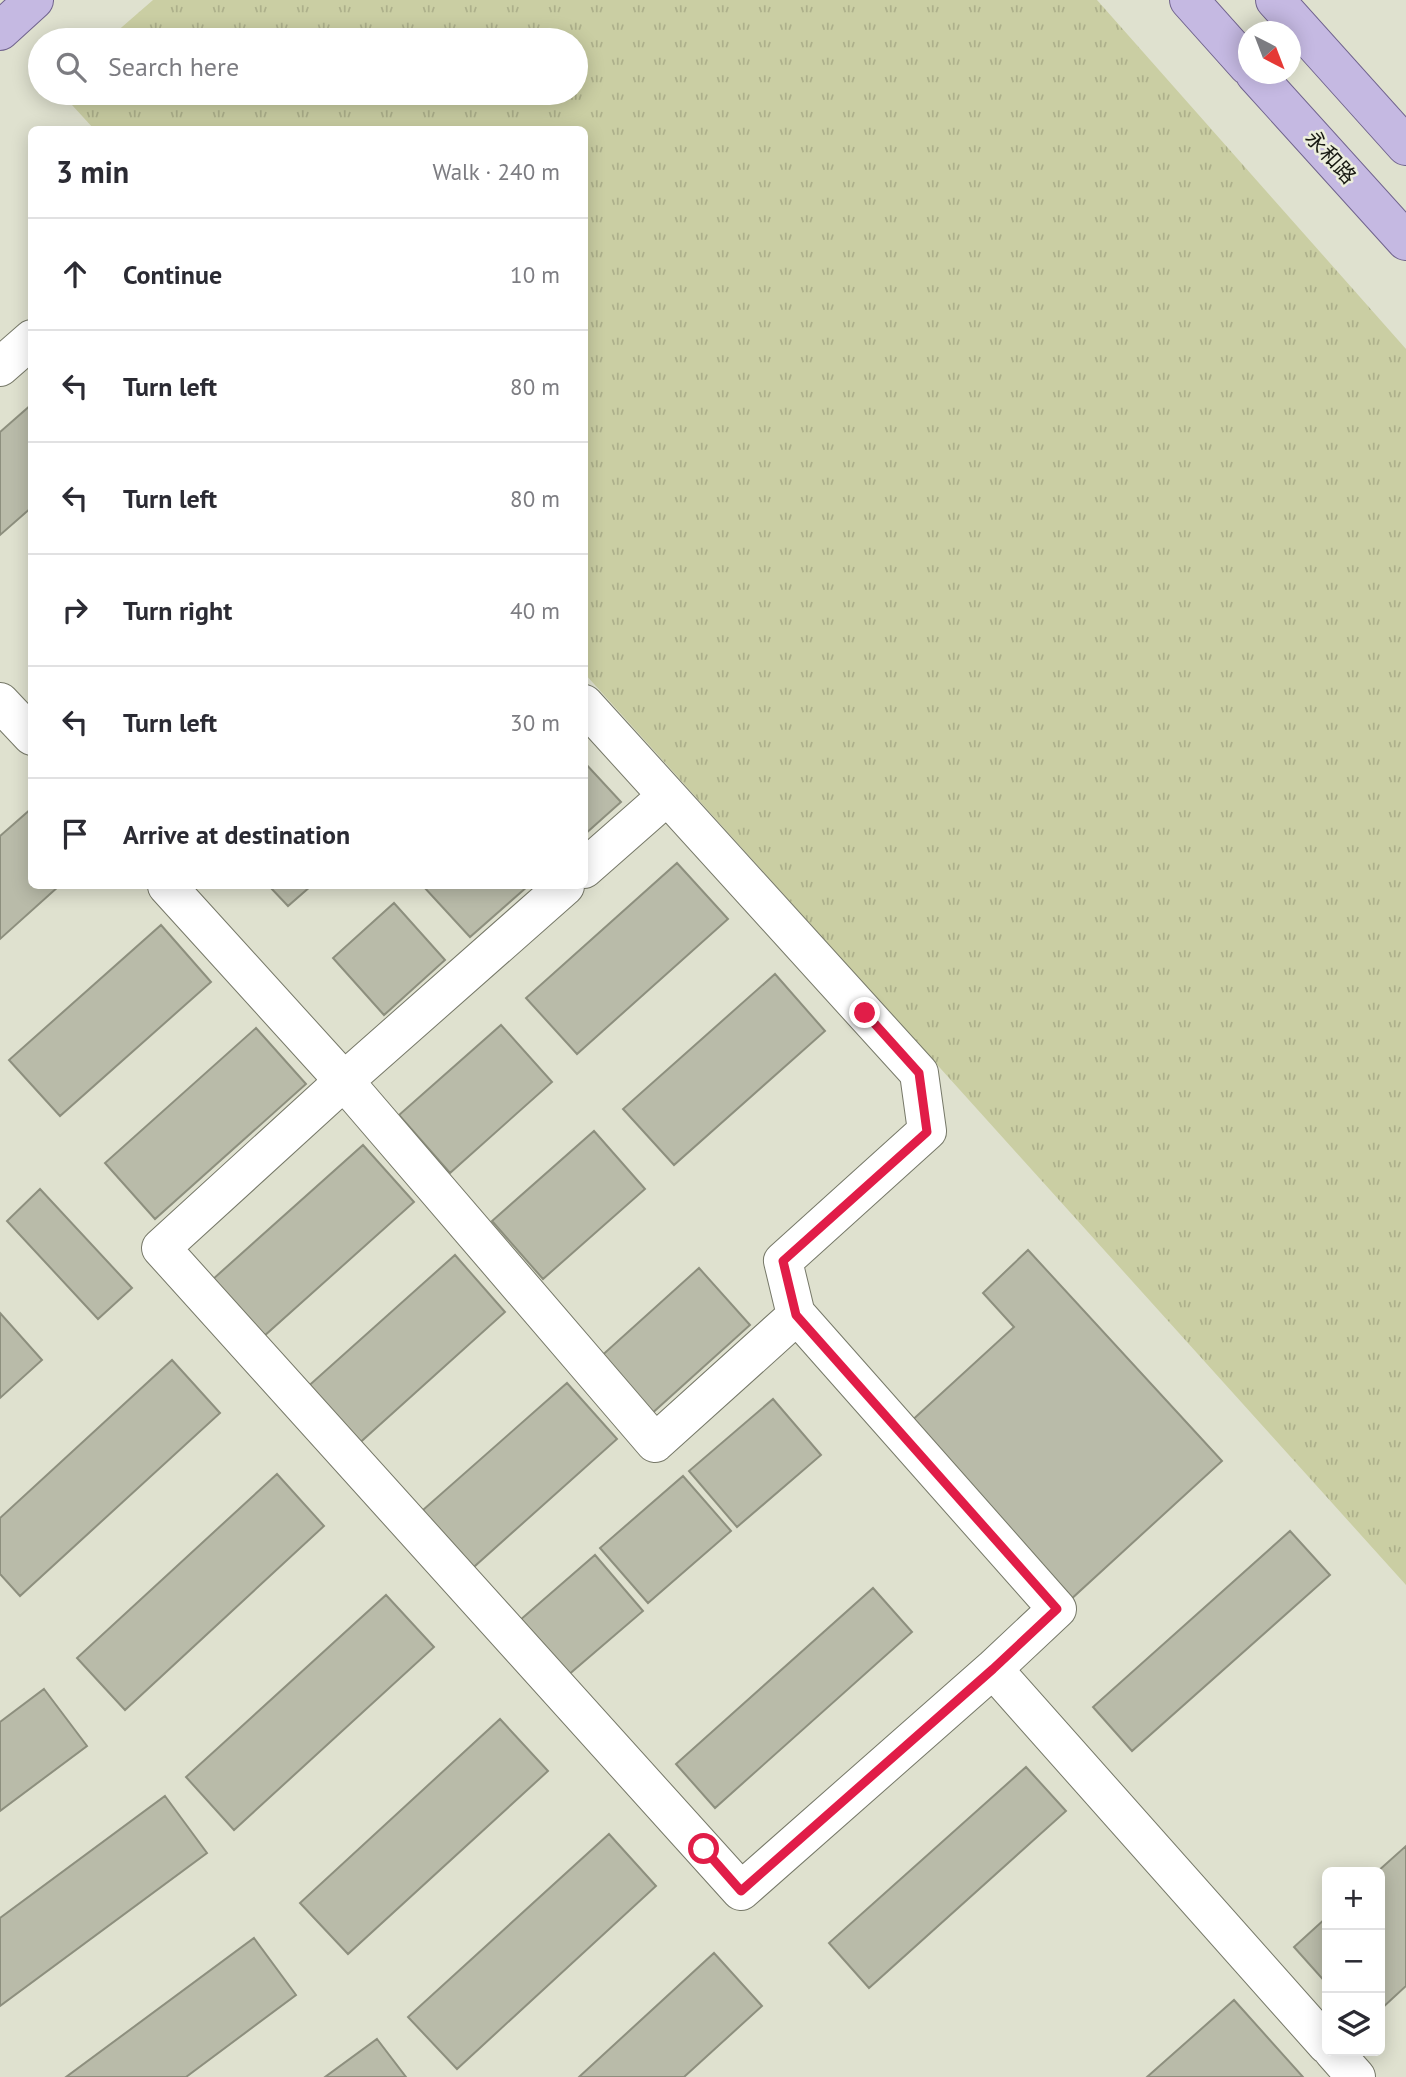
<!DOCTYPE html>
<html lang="en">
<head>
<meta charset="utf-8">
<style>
  body { margin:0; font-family:"PT Sans","Noto Sans SC",sans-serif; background:#f2f2f3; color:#2b2b33 }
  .controls { position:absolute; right:21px; bottom:21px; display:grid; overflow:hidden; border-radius:10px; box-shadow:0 4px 18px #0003 }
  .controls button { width:63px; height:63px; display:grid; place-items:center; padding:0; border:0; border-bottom:2px solid #e1e1e2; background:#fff; color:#2b2b33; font:35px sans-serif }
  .compass { position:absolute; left:1238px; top:21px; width:63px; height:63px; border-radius:50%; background:#fff; box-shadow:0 4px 18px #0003; rotate:138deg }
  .stop { position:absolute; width:21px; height:21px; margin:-16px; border:5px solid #e11d48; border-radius:50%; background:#fff }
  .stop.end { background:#e11d48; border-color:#fff; box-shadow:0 2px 7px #0008 }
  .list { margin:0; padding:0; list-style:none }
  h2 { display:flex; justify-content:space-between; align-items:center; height:91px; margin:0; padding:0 28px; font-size:30px }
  h2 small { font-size:23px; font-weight:400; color:#7c7c81 }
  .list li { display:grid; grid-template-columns:46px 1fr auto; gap:21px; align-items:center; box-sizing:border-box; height:112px; padding:0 28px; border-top:2px solid #e1e1e2 }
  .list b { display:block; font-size:26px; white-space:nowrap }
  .list em { font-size:23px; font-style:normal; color:#7c7c81 }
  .icon { flex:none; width:38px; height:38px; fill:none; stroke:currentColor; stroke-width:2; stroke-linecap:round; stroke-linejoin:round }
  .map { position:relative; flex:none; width:1406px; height:2077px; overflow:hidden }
  .search { position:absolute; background:#fff; box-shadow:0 4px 18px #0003; left:28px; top:28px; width:560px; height:77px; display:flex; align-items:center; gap:18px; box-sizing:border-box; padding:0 24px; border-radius:38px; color:#7c7c81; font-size:26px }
  .panel { position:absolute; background:#fff; box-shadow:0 4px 18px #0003; left:28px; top:126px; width:560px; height:763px; border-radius:10px }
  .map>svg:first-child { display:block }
</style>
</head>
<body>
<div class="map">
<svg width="1406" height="2077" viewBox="0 0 1406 2077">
  <defs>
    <pattern id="grass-tufts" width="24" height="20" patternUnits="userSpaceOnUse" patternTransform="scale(1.75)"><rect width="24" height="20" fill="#cacea3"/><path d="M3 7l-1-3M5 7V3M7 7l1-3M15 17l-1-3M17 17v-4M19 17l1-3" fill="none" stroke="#adb08b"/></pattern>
  </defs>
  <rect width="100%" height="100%" fill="#dfe1cf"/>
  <path fill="url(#grass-tufts)" d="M153,0H1097L1406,349V1585L585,674L584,130L94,129L61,93H576V40H107Z"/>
  <path fill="#b9bba9" stroke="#8d8f7e" stroke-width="2" d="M32,404V507L0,535V432Z
    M584,762L621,802L584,835Z
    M32,808V886H59L0,939V836Z
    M677,863L728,919L577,1054L526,998Z
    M269,886H311L288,906Z
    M423,886H528L470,937Z
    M394,903L445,960L384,1015L333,958Z
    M161,925L211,982L60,1116L9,1060Z
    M775,974L825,1031L674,1165L623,1109Z
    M501,1025L552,1082L450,1173L399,1115Z
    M256,1028L306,1084L155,1219L105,1163Z
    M594,1131L645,1189L543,1279L492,1221Z
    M363,1145L414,1202L263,1337L212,1280Z
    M40,1189L132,1288L98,1319L7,1221Z
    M1028,1250L1222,1461L1069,1601L908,1424L1014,1327L983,1293Z
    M455,1255L505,1312L355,1447L304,1390Z
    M699,1268L750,1325L649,1416L598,1359Z
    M0,1313L42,1360L0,1398Z
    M172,1360L220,1413L20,1596L0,1574V1518Z
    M567,1383L617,1439L466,1574L415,1517Z
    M773,1399L821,1455L737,1527L689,1471Z
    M277,1474L324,1526L125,1710L77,1658Z
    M683,1476L731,1531L648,1603L600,1548Z
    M1290,1531L1330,1575L1132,1751L1093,1707Z
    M595,1555L643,1611L560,1682L512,1627Z
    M873,1588L912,1632L715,1808L676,1764Z
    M386,1595L434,1647L234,1830L186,1777Z
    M44,1689L87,1746L0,1811V1722Z
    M500,1719L548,1771L348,1954L300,1903Z
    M1026,1767L1066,1811L869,1988L829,1943Z
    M165,1796L207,1853L0,2006V1918Z
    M609,1834L656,1886L457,2069L408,2017Z
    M1406,1846V1986L1380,2010V1872H1377Z
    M1327,1917V1984L1294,1947Z
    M254,1938L296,1995L186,2077H66Z
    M714,1953L762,2006L684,2077H579Z
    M1234,2000L1303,2077H1147Z
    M377,2039L406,2077H325Z"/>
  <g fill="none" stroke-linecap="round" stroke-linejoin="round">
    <g stroke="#767868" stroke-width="40">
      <path id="minor" d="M0,367L32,339
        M0,702L32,736
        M584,704L919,1073L927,1131L783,1261L796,1315
        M584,869L667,796
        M167,886L344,1081L655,1443L797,1315L1057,1609L993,1669L1327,2045
        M565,886L344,1081L161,1248L741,1891L993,1669
        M1333,2051L1356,2077"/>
    </g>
    <g stroke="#70638d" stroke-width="40">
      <path id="major" d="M1189,0L1248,66
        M1275,0L1406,146
        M0,31L34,0
        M1255,74L1406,241"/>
    </g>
    <use href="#minor" stroke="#fff" stroke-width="38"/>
    <use href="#major" stroke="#c5b9e2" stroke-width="38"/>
  </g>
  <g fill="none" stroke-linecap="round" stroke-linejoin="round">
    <path stroke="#e11d48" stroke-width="9" d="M704,1849L741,1891L993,1669L1057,1609L796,1315L783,1261L927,1132L919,1073L865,1013"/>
  </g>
  <g text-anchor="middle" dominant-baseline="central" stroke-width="5" stroke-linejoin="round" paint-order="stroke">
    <g font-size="21" fill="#191a13" stroke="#eceedc">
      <text transform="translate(1331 157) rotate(48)">永和路</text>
    </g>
  </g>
</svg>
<div class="controls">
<button>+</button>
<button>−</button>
<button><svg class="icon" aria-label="layers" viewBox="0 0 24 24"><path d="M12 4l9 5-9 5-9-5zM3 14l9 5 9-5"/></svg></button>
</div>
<svg class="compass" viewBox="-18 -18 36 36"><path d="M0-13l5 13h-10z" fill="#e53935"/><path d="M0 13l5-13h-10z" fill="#7c7c81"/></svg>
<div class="stop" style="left:704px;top:1849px"></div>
<div class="stop end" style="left:865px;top:1013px"></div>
<div class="search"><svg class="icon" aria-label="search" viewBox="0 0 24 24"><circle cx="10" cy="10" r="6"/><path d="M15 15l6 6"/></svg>Search here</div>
<section class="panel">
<h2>3 min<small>Walk · 240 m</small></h2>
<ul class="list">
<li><svg class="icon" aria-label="ahead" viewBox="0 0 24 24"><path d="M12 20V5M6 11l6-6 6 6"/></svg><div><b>Continue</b></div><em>10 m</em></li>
<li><svg class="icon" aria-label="left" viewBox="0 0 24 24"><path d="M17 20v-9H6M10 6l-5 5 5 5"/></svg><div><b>Turn left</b></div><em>80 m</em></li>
<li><svg class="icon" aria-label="left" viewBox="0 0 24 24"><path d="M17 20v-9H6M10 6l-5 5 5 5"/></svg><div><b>Turn left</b></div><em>80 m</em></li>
<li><svg class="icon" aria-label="right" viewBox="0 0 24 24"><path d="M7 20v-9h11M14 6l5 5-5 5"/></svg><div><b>Turn right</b></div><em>40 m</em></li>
<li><svg class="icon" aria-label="left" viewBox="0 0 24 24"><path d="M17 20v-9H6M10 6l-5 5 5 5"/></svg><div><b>Turn left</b></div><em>30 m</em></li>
<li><svg class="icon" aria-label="arrive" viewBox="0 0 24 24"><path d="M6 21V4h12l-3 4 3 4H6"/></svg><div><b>Arrive at destination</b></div></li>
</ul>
</section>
</div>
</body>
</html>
